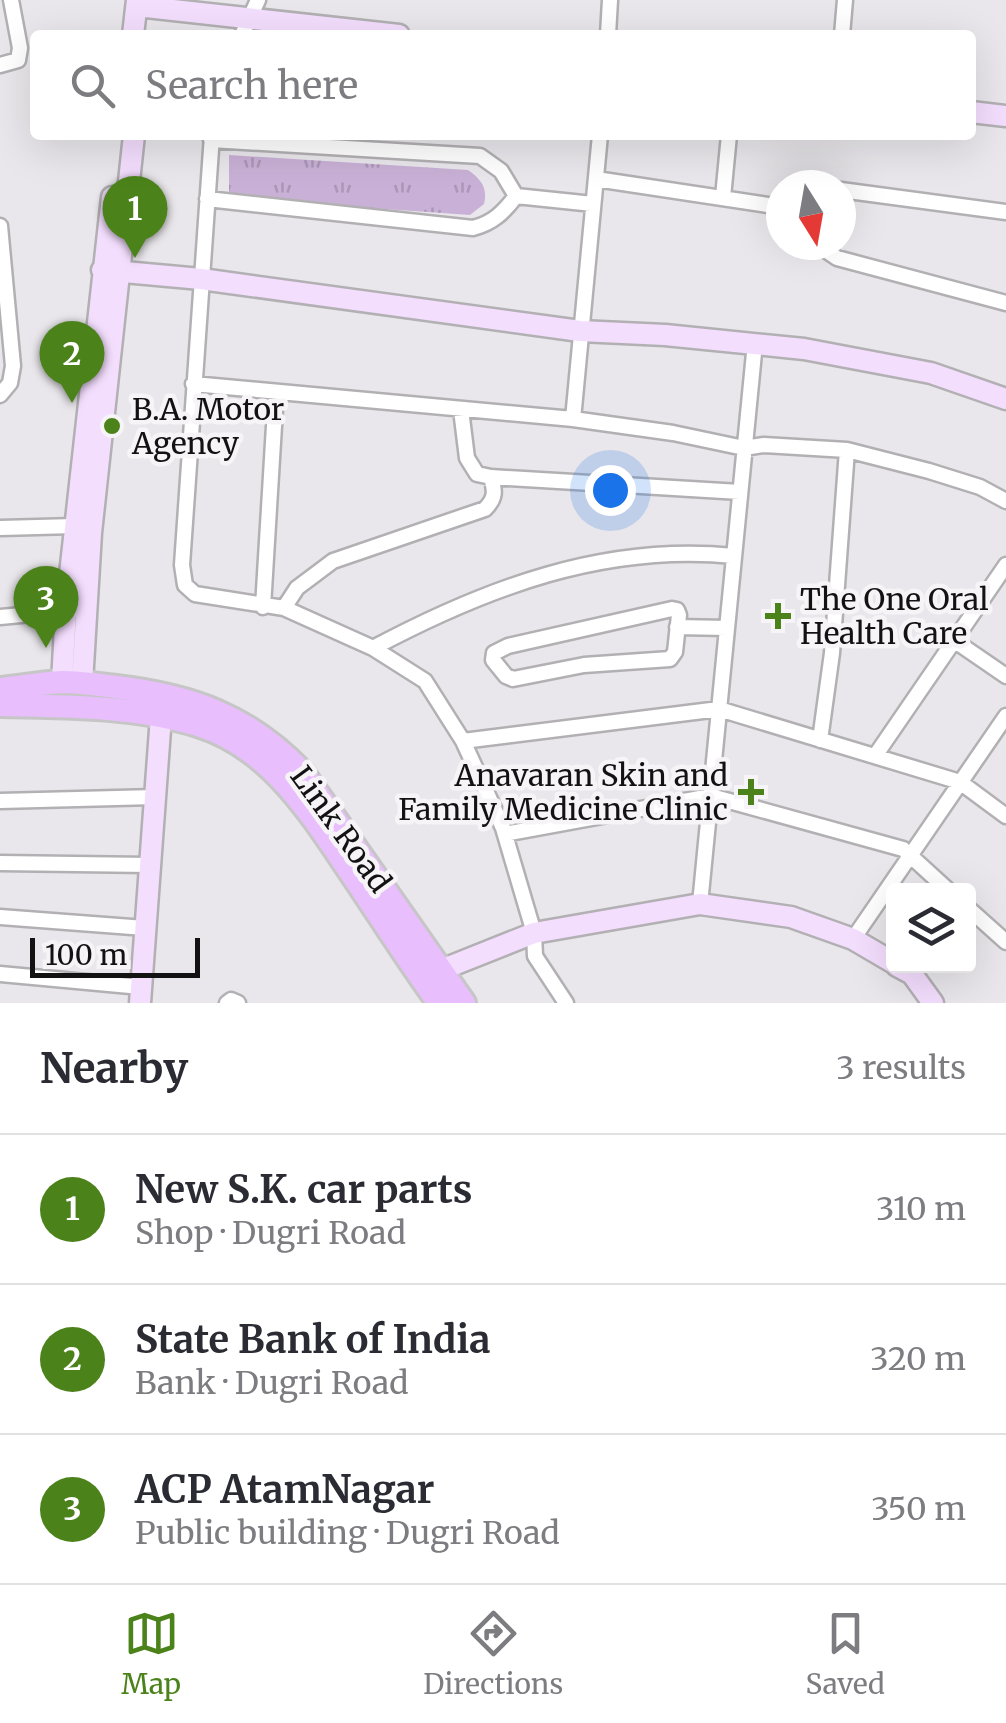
<!DOCTYPE html>
<html lang="en">
<head>
<meta charset="utf-8">
<style>
  body { margin:0; font-family:Merriweather,serif; background:#f7f7f7; color:#2b2b33 }
  .controls { position:absolute; right:30px; bottom:30px; display:grid; overflow:hidden; border-radius:10px; box-shadow:0 10px 40px #0002 }
  .controls button { width:90px; height:90px; display:grid; place-items:center; padding:0; border:0; border-bottom:2px solid #e1e1e2; background:#fff; color:#2b2b33; font:50px sans-serif }
  .compass { position:absolute; left:766px; top:170px; width:90px; height:90px; border-radius:50%; background:#fff; box-shadow:0 10px 40px #0002; rotate:169deg }
  .scale { position:absolute; left:30px; bottom:25px; width:170px; box-sizing:border-box; padding-left:10px; border:5px solid #131213; border-top:0; font-size:28px; line-height:35px; white-space:nowrap; color:#131213; -webkit-text-stroke:8px #f7f4f8; paint-order:stroke }
  .you { position:absolute; left:610px; top:490px; width:35px; height:35px; margin:-25px; border:8px solid #fff; border-radius:50%; background:#1a73e8; box-shadow:0 0 0 15px #1a73e833 }
  .badge { display:grid; place-items:center; width:65px; height:65px; border-radius:50%; background:#4b821a; color:#fff; font-size:32px; font-weight:700 }
  .pin { position:absolute; translate:-50% -82px; filter:drop-shadow(0 2px 5px #0008) }
  .pin::after { content:''; position:absolute; top:52px; width:35px; height:30px; background:inherit; clip-path:polygon(0 0,100% 0,50% 100%) }
  .list { margin:0; padding:0; list-style:none }
  h2 { display:flex; justify-content:space-between; align-items:center; height:130px; margin:0; padding:0 40px; font-size:42px }
  h2 small { font-size:32px; font-weight:400; color:#7c7c81 }
  .list li { display:grid; grid-template-columns:65px 1fr auto; gap:30px; align-items:center; box-sizing:border-box; height:150px; padding:0 40px; border-top:2px solid #e1e1e2 }
  .list b { display:block; font-size:38px; white-space:nowrap }
  .list p { margin:0; font-size:32px; white-space:nowrap; color:#7c7c81 }
  .list em { font-size:32px; font-style:normal; color:#7c7c81 }
  .icon { flex:none; width:55px; height:55px; fill:none; stroke:currentColor; stroke-width:2; stroke-linecap:round; stroke-linejoin:round }
  .map { position:relative; flex:none; width:1006px; height:1003px; overflow:hidden }
  .search { position:absolute; background:#fff; box-shadow:0 10px 40px #0002; left:30px; right:30px; top:30px; height:110px; display:flex; align-items:center; gap:25px; box-sizing:border-box; padding:0 35px; border-radius:10px; color:#7c7c81; font-size:38px }
  .sheet { height:580px; background:#fff }
  nav { display:flex; justify-content:space-around; align-items:center; box-sizing:border-box; height:140px; border-top:2px solid #e1e1e2; background:#fff; font-size:28px; color:#7c7c81 }
  nav a { display:grid; justify-items:center; gap:5px }
  nav .on { color:#4b821a }
  .map>svg:first-child { display:block }
</style>
</head>
<body>
<div class="map">
<svg width="1006" height="1003" viewBox="0 0 1006 1003">
  <defs>
    <pattern id="park-tufts" width="24" height="20" patternUnits="userSpaceOnUse" patternTransform="scale(2.5)"><rect width="24" height="20" fill="#c9b0d6"/><path d="M3 7l-1-3M5 7V3M7 7l1-3M15 17l-1-3M17 17v-4M19 17l1-3" fill="none" stroke="#ac96b7"/></pattern>
  </defs>
  <rect width="100%" height="100%" fill="#e9e7eb"/>
  <path fill="url(#park-tufts)" d="M229,155L468,170C481,179 488,188 484,204L470,215L229,198Z"/>
  <g fill="none" stroke-linecap="round" stroke-linejoin="round">
    <g stroke="#b2b0b3" stroke-width="19">
      <path id="street" d="M242,35L258,0
        M608,35L610,0
        M842,35L845,0
        M0,65L18,60L20,48L11,0
        M212,135L182,565L185,585L195,594L284,608L373,648L425,681L463,741L503,828L534,933L535,956L566,1003
        M211,140L480,156L501,171L516,196L593,204
        M596,179L781,207
        M841,190L1006,212
        M723,197L729,135
        M207,199L473,228C493,223 504,212 516,196
        M0,226L13,366L10,383L0,395
        M818,245L837,258L1006,303
        M193,384L573,419L673,433L744,448L764,445L847,450L929,471L980,487L1006,501
        M573,419L600,135
        M491,477L740,492
        M0,528L75,526
        M263,607L276,393
        M284,608L297,588L333,561L485,509C496,498 495,491 491,477L477,474L467,458L461,410
        M672,609L677,610L679,615L675,652L670,659L584,665L513,679L506,676L493,660L494,653L508,646Z
        M0,617L74,610
        M677,627L727,628
        M955,641L1006,676
        M373,648C486,588 604,543 734,556
        M820,740L832,653L847,450
        M463,741L719,709L960,782L1006,816
        M875,756L1006,565
        M0,801L155,797
        M505,834L711,796L903,849L949,891
        M0,863L149,865
        M700,904L755,343
        M968,908L1006,942
        M0,917L145,928
        M853,939L1006,716
        M0,974L141,987
        M227,1003L231,1000L238,1003"/>
    </g>
    <g stroke="#b2b0b3" stroke-width="25">
      <path id="secondary" d="M137,6L399,35
        M133,35L137,0
        M971,112L1006,116
        M102,270L201,279L580,331L665,335L804,349L931,373L1006,399
        M62,682L66,610L112,197
        M82,683L91,533L134,135
        M897,966L912,974L933,1003
        M441,970L534,933L700,904L791,917L853,939L894,963
        M140,1003L161,716"/>
    </g>
    <g stroke="#c6c6c6" stroke-width="28">
      <path id="primary" d="M0,689C21,687 42,683 62,682C80,682 99,685 116,687C192,696 249,716 303,773L464,1003
        M0,705C65,706 135,706 198,725C272,748 312,816 353,876C382,919 409,962 439,1003"/>
    </g>
    <use href="#street" stroke="#fff" stroke-width="14"/>
    <use href="#secondary" stroke="#f4defe" stroke-width="20"/>
    <use href="#primary" stroke="#e8befd" stroke-width="22"/>
  </g>
  <g fill="#4b821a" stroke="#f7f4f8" stroke-width="4">
    <circle cx="112" cy="426" r="10"/>
    <path d="M773 601h10v10h10v10h-10v10h-10v-10h-10v-10h10z"/>
    <path d="M746 777h10v10h10v10h-10v10h-10v-10h-10v-10h10z"/>
  </g>
  <g text-anchor="middle" dominant-baseline="central" stroke-width="9" stroke-linejoin="round" paint-order="stroke">
    <g font-size="30" fill="#131213" stroke="#f7f4f8" text-anchor="start">
      <text x="132" y="409">B.A. Motor<tspan x="132" dy="34">Agency</tspan></text>
      <text x="800" y="599">The One Oral<tspan x="800" dy="34">Health Care</tspan></text>
      <text x="728" y="775" text-anchor="end">Anavaran Skin and<tspan x="728" dy="34">Family Medicine Clinic</tspan></text>
    </g>
    <g font-size="30" fill="#131213" stroke="#f7f4f8">
      <text transform="translate(341 829) rotate(54)">Link Road</text>
    </g>
  </g>
</svg>
<div class="controls">
<button><svg class="icon" aria-label="layers" viewBox="0 0 24 24"><path d="M12 4l9 5-9 5-9-5zM3 14l9 5 9-5"/></svg></button>
</div>
<svg class="compass" viewBox="-18 -18 36 36"><path d="M0-13l5 13h-10z" fill="#e53935"/><path d="M0 13l5-13h-10z" fill="#7c7c81"/></svg>
<div class="scale">100 m</div>
<div class="you"></div>
<div class="pin badge" style="left:135px;top:258px">1</div>
<div class="pin badge" style="left:72px;top:403px">2</div>
<div class="pin badge" style="left:46px;top:648px">3</div>
<div class="search"><svg class="icon" aria-label="search" viewBox="0 0 24 24"><circle cx="10" cy="10" r="6"/><path d="M15 15l6 6"/></svg>Search here</div>
</div>
<section class="sheet">
<h2>Nearby<small>3 results</small></h2>
<ul class="list">
<li><span class="badge">1</span><div><b>New S.K. car parts</b><p>Shop · Dugri Road</p></div><em>310 m</em></li>
<li><span class="badge">2</span><div><b>State Bank of India</b><p>Bank · Dugri Road</p></div><em>320 m</em></li>
<li><span class="badge">3</span><div><b>ACP AtamNagar</b><p>Public building · Dugri Road</p></div><em>350 m</em></li>
</ul>
</section>
<nav>
<a class="on"><svg class="icon" aria-label="map" viewBox="0 0 24 24"><path d="M3 6l6-2 6 2 6-2v14l-6 2-6-2-6 2zM9 4v14M15 6v14"/></svg>Map</a>
<a><svg class="icon" aria-label="directions" viewBox="0 0 24 24"><path d="M12 3l9 9-9 9-9-9zM9 14v-3h6M13 9l2 2-2 2"/></svg>Directions</a>
<a><svg class="icon" aria-label="saved" viewBox="0 0 24 24"><path d="M7 4h10v16l-5-4-5 4z"/></svg>Saved</a>
</nav>
</body>
</html>
